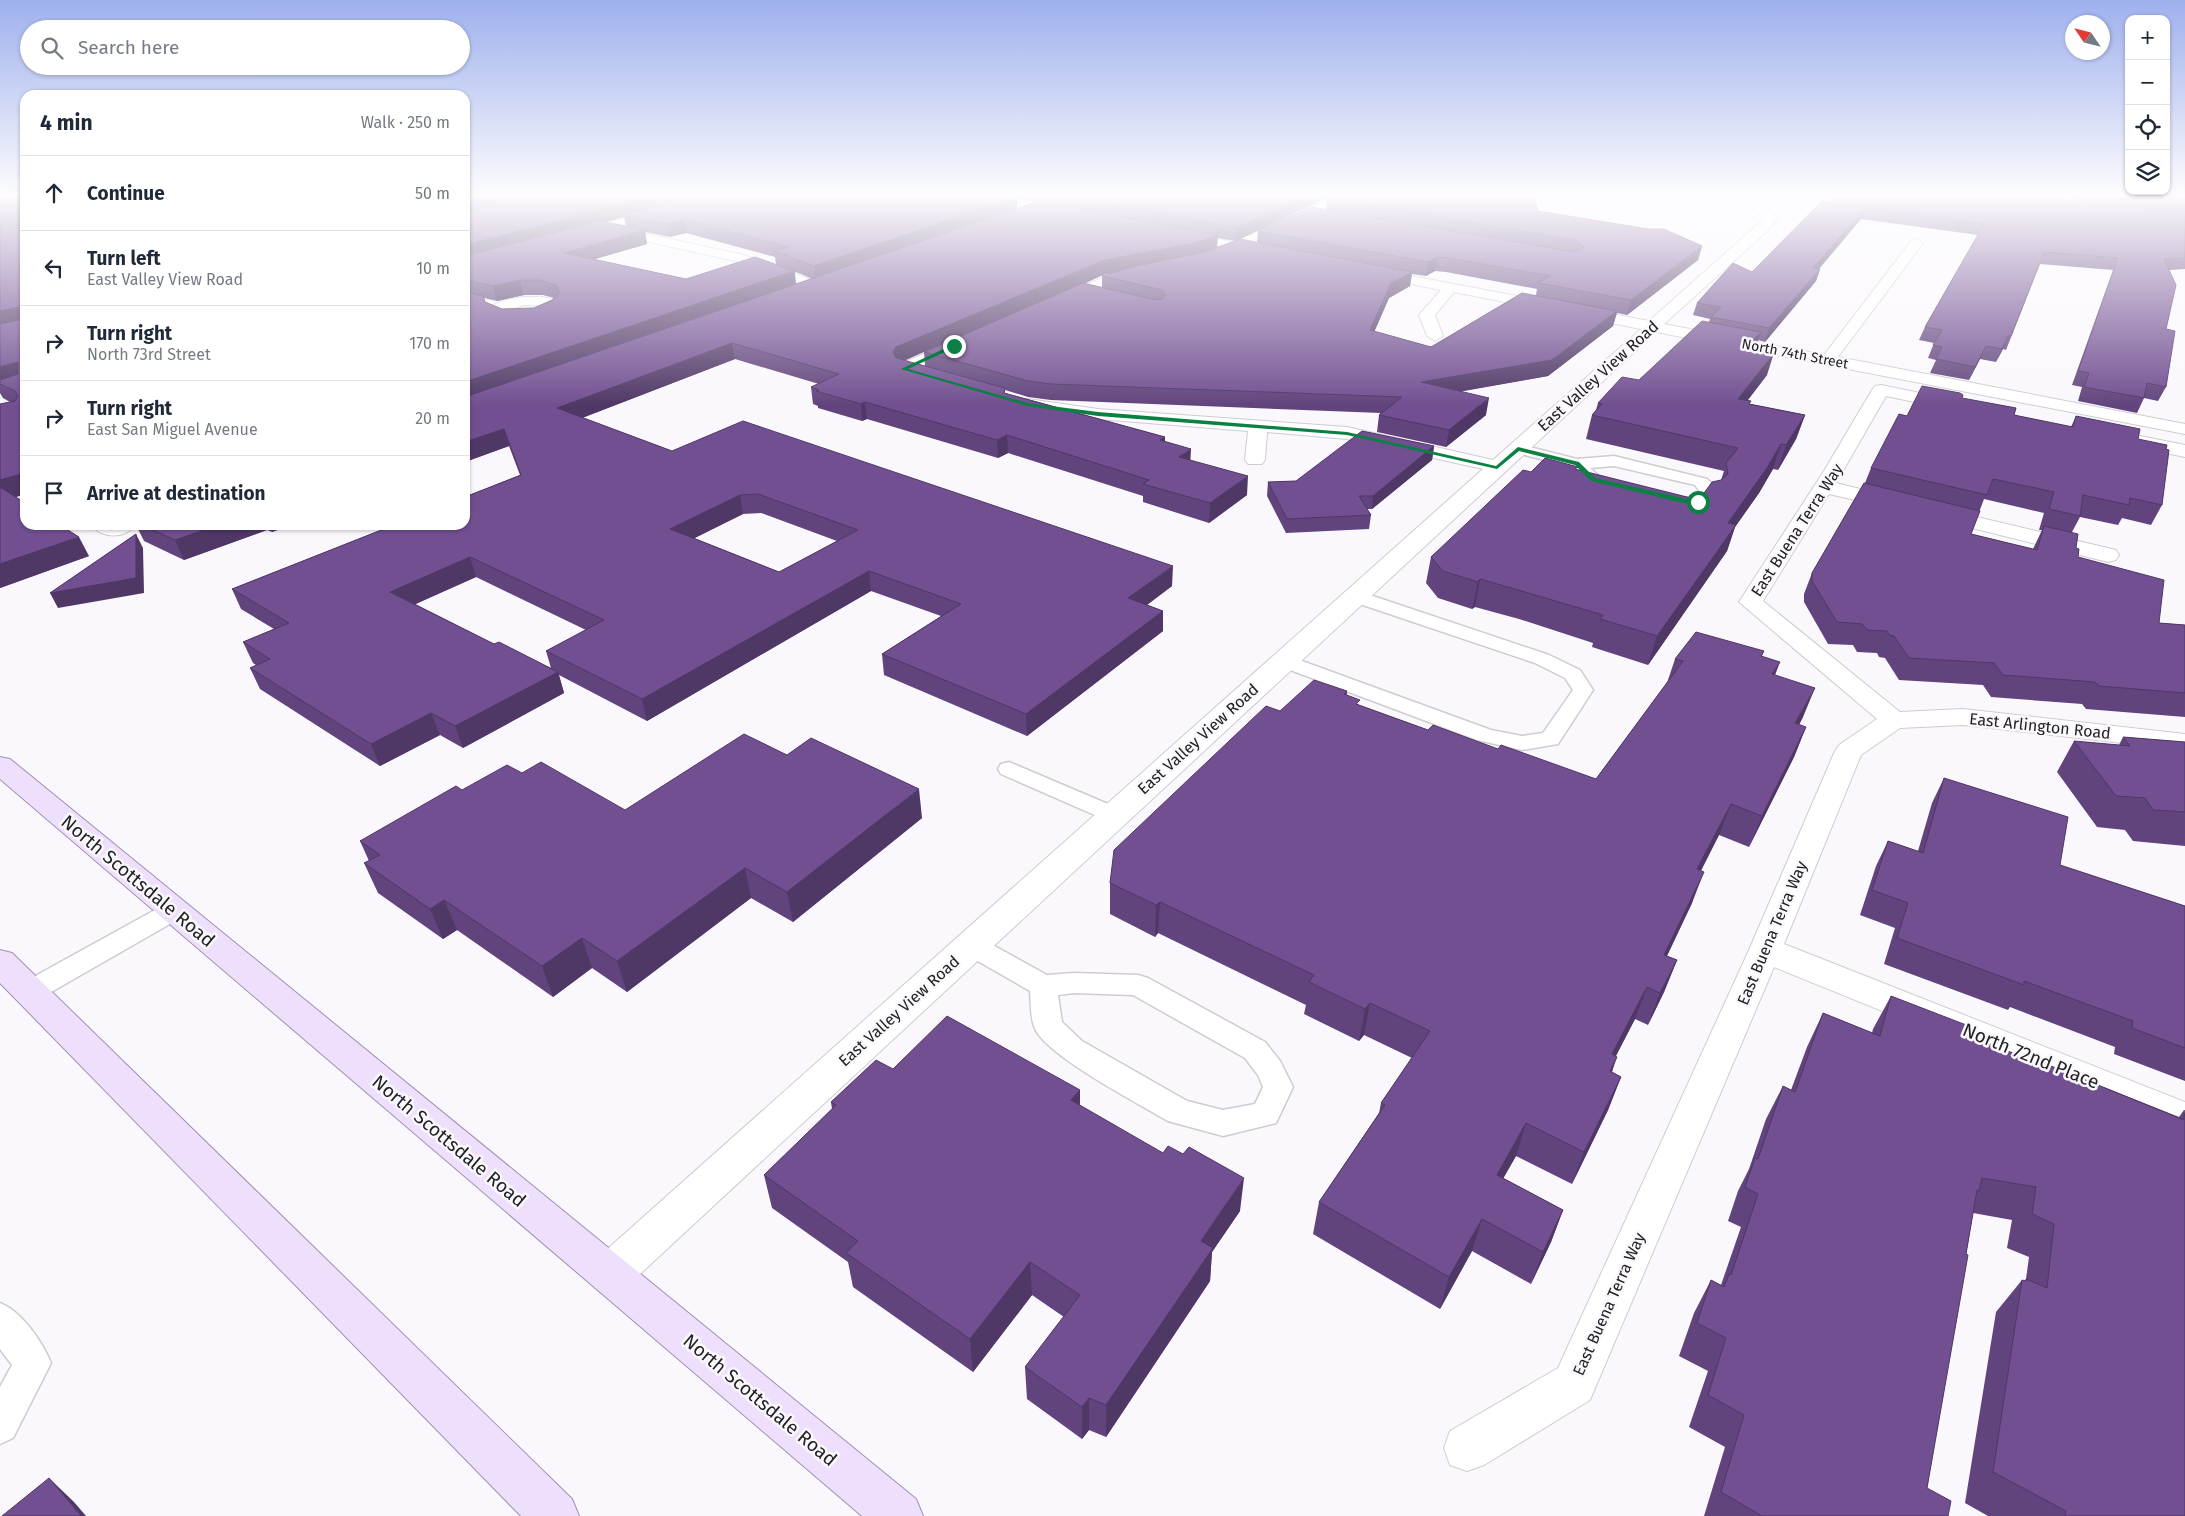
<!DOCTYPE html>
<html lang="en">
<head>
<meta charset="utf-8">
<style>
  body { margin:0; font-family:"Fira Sans",sans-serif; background:#f2f2f3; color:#1f2937 }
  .controls { position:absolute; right:15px; top:15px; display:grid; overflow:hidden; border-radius:10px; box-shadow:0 1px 4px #0004 }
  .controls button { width:45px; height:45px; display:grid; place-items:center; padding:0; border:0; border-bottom:1px solid #e0e1e3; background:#fff; color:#1f2937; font:25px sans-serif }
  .compass { position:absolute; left:2065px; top:15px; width:45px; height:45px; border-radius:50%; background:#fff; box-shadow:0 1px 4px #0004; rotate:305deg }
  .stop { position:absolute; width:15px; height:15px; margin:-11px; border:4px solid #0b8043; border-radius:50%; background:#fff }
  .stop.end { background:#0b8043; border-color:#fff; box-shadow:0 1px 5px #0008 }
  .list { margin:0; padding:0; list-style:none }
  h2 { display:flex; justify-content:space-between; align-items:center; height:65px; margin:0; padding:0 20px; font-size:21px }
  h2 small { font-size:16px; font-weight:400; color:#747a83 }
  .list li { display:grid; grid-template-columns:32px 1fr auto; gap:15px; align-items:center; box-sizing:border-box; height:75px; padding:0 20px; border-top:1px solid #e0e1e3 }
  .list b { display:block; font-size:19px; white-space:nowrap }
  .list p { margin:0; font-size:16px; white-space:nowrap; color:#747a83 }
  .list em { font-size:16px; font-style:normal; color:#747a83 }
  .icon { flex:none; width:28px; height:28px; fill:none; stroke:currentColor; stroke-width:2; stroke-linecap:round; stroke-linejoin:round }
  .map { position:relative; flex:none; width:2185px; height:1516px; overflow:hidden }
  .search { position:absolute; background:#fff; box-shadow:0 1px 4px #0004; left:20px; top:20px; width:450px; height:55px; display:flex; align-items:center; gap:12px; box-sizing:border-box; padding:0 18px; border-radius:28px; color:#747a83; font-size:19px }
  .panel { position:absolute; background:#fff; box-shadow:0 1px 4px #0004; left:20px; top:90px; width:450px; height:440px; border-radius:15px }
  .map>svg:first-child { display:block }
</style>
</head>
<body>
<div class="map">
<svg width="2185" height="1516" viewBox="0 0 2185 1516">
  <rect width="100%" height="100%" fill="#fbf8fd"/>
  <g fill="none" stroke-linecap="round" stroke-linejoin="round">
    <g stroke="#cfccd1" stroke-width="3">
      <path id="lane" d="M1518,444L1577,459L1614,456L1707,479L1717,489L1719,498L1717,502L1691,507L1685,506L1683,502L1685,498L1702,495L1695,485L1614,466L1590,468L1599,476L1617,481L1619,484L1611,489L1587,482L1571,467L1513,452L1510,449Z
        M1355,590L1549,655L1580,670L1593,690L1558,744L1522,750L1477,740L1277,665L1274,661L1277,657L1284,655L1291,657L1491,730L1522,736L1543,733L1573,690L1565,678L1535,663L1348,600L1346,596L1348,592Z
        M1009,762L1122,810L1126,815L1122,820L1114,823L1106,820L1001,774L998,769L1001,764Z
        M173,902L182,905L186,911L182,917L39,999L29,1002L19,999L15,992L19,985L164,905Z
        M971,935L980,938L1047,975L1074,973L1138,975L1148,978L1265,1042L1280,1061L1293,1087L1276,1123L1223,1136L1168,1121C1140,1104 1042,1054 1034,1026C1030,1015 1031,1002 1030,991L962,952L958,945L962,938ZM1074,993L1133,995L1245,1058L1258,1075L1263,1087L1255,1104L1223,1110L1187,1101L1082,1041L1062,1022L1058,995Z
        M0,1303C22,1312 42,1341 51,1363L13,1438L0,1444V1387L12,1365L0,1349Z"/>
    </g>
    <g stroke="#cfccd1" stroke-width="2">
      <path id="street" d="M718,194H738L736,196L619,228L744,255L820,283L822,286L820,289H810L735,261L605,232L583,238L577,234L578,231Z
        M957,194H981L1060,209L1066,213L1060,217L963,197Z
        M1340,194H1355L1289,228H1281L1279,225Z
        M1680,194H1709L1757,201L1761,202L1778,218L1765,233L1664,324L1824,355L1912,240L1917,239L1923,243L1838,357L2185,424V434L1656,332L625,1288L610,1293L595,1288L589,1274L595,1260L1483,469L1347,439L1267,432L1265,460L1262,464H1248L1245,460L1248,431L1098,419L1022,408L1019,404L1022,400L1028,399L1098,409L1347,427L1493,460L1641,329L1454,292L1435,315L1443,336L1435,341L1427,336L1419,315L1441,290L1370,276L1368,273L1370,270L1375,269L1649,321L1765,218L1753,208L1686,197Z
        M1181,232L1264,248L1271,252L1264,256L1176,239L1175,236L1176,233Z
        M1139,269L1146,273L1144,276L1115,282L1067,304L1062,305L1055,301L1057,298L1106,276Z
        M524,297H543L559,301L561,307C549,324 501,331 488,313C493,300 511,299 524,297ZM524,305L546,306L525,314L504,312Z
        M958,339L966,344L964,347L910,373H898L896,369L898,365Z
        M1881,385L1959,401L1962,405L1959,409L1953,410L1886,396L1836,483L1901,499L1904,503L1901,507L1894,509L1829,494L1763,601L1900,712L1963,709L2185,734V750L1963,725L1900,728L1861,755L1784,944L2185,1102V1134L1774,967L1590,1400L1484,1465L1467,1471L1450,1465L1444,1448L1450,1431L1558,1368L1749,950L1835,751L1839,745L1877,719L1739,602L1824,471L1872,390L1875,386Z
        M2130,434L2185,445V457L2123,444L2121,440L2123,436Z
        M1939,508L2116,550L2119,555L2116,560L2108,562L1932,518L1929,514L1932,510Z
        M92,525H135C126,539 101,539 92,525Z"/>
    </g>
    <g stroke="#9f90b0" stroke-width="2">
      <path id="primary" d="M0,757L10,759L916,1499L923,1516H862L0,779Z
        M0,950L12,953L572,1499L579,1516H521L0,983Z"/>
    </g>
    <use href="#lane" fill="#fff" fill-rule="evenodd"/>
    <use href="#street" fill="#fff" fill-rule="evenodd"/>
    <use href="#primary" fill="#eee0fd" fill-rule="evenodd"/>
  </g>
  <path fill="#61447d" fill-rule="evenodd" d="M0,194H25V494L16,497L89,556L0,588V404L10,402L3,398L0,393Z
    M465,194H1335L1236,241L1257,243L1258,231L1326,210L1327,198L1538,211L1702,246L1698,260L1627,315L1617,313L1613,326L1548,376L1461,391L1486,415L1446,447L1377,432L1379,415L1381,413L1051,400L1028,397L1005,390V393L1165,437V442L1190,460L1247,495L1209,523L1143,502V496L1008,453L998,458L867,419L862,421L818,408V406L813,404L811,387L819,384L735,359L582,418L672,451L1172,586L1147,605L1163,611V631L1027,736L884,675L882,654L941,616L871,591L647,721L559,675L564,693L463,748L440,735L380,766L260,689L250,668L256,665L253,663L243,642L274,629L241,609L232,589L520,475L509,446L465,462ZM1017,199L1035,202L1017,209ZM624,217L626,226L606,222ZM645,232L670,237L686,233L775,257L776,265L686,279L594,259L647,244ZM1217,238L1236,241L1217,247ZM1435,271L1446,272L1537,289L1536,295L1431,347L1374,332L1389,298L1410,286L1412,274L1426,276ZM795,272L801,274L812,279L796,284ZM1113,273L1102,276V288L1084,284L1105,274ZM524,295H543L554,298L552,300L534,308L502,309L485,302L484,298L497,301ZM924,352L925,366L904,361ZM761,513L837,541L779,572L694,538L743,514ZM476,577L586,630L546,651L551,668L494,644L415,604Z
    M2074,194H2185V214L2072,199Z
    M1831,202L2185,214V269L2170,270L2166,329V387L2158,401L2144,398L2137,413L2078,401L2082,387L2072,385L2113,270L2040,264L2006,350L2003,349L1996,362L1980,359L1969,380L1930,373L1936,360L1928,358L1934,343L1919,340L1925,327L1978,235L1861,219L1819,269H1820L1816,281L1765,342L1758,340L1755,349L1767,375L1747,401L1750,404L1805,415L1796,439L1778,470L1773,469L1759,493L1735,527L1727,551L1648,665L1592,647L1593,643L1519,619L1475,607L1472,609L1438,598L1426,583L1431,557L1531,472L1577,470L1699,500L1721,480L1724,471L1586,439L1592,415L1596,410L1598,403L1639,380L1709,322L1710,319L1693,315L1697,303L1752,272Z
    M1962,398L2014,415L2071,427L2076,416L2138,439L2162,505L2151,525L2122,518L2118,525L2080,517L2072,532L2078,557L2159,623L2185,625V717L2086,709L2082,704L1991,697L1983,685L1899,680L1885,658L1879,657L1877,653L1857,652L1853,645L1828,644L1804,602V594L1812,573L1865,483L1871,468L1907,416ZM1984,499L2044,513L2039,530H2042L2033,549L1971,534Z
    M1434,446L1432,460L1372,509H1367L1371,515L1369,529L1286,533L1267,496L1268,482L1296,481Z
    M136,525H291L272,532L267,530L184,560L144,541Z
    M1764,651L1762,656L1803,717L1799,725L1806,727L1794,757L1749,847L1719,835L1701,871L1692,903L1667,956L1677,960L1664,992L1648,1025L1635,1019L1616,1056L1612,1072L1621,1077L1608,1110L1572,1184L1516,1156L1503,1178L1563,1210L1551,1242L1531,1284L1472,1251L1440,1309L1313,1234L1319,1202L1379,1113L1381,1103L1412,1058L1364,1035L1359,1041L1304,1014L1306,1005L1158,933L1155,937L1110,914V883L1280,711L1347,691V695L1359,705L1428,730L1498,749L1596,779L1667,683L1675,659Z
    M2123,737L2185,742V846L2133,841L2125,830L2097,827L2057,772L2074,741L2119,745Z
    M787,755L922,818L793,922L751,898L627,992L592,968L553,997L457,930L443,939L378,893L364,863L369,861L360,841L462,790L522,773L625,810Z
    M1944,778L2060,865L2185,906V1081L2114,1054L2115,1047L2010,1007L2008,1010L1884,964L1895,928L1860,915L1876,866L1888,841L1918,851L1932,803Z
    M1891,996L1972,1037L2045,1066L2046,1064L2179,1117L2184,1110L2185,1516H1988L1965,1503L1996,1312L2022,1280L2025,1281L2026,1279L2029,1257L2007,1248L2012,1220L1973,1213L1927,1488L1948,1516H1704L1725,1447L1689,1427L1708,1371L1679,1356L1694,1313L1711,1280L1721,1285L1741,1227L1728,1221L1738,1191L1749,1169L1766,1119L1783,1086L1791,1090L1807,1047L1823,1013L1872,1033L1873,1029Z
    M893,1069L1080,1090V1106L1240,1211L1212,1252L1210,1281L1106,1437L1089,1430L1082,1439L1027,1399L1025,1367L1064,1317L1032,1295L973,1372L853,1287L848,1262L772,1208L764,1175L832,1109L831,1102Z"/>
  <path fill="#4f3766" d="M497,194H553L465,215V201Z
    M661,194H711L623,215L624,217L465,259V245Z
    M755,194H768L756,199Z
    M1310,194H1335L1236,241L1237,228Z
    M1016,197L1017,210L816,280L814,266Z
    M1865,208L1861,219L1809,280L1813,268Z
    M684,219L686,233L670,237L667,224Z
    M645,230L647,244L568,267L564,253Z
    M1218,235L1217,249L1190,258L1105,274L897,363L893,352L896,347L1105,260Z
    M1702,246L1698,260L1627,315L1631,300Z
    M1438,257L1435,271L1426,276L1428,262Z
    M1820,269L1816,281L1765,342L1769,328Z
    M794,271L796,286L465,401V382Z
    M1412,272L1410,286L1389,298L1368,346L1370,330L1391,283Z
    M520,280L524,295L497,301L493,286Z
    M19,307L25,320L0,328V311Z
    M1617,311L1613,326L1548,376L1419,399L1421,382Z
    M1761,332L1754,353L1746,347Z
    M2008,336L2003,349L1996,362Z
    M732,343L735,359L561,426L557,408Z
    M1986,346L1980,359L1969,380L1975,367Z
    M1774,353L1767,375L1731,422L1738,399Z
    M18,362L25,376L0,384V367Z
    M1489,398L1486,415L1446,447L1449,430Z
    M865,402L867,419L862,421L861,404Z
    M1805,415L1796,439L1778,470L1786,445Z
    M504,429L509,446L465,462V442Z
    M1007,435L1008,453L998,458L997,440Z
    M1165,437V455L1160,440Z
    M1781,444L1773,469L1759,493L1735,527L1727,551L1648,665L1657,636L1728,523Z
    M1434,446L1432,460L1372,509L1373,496Z
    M1191,449L1190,467L1179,457Z
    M25,473V494L3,501L0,496V480Z
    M1248,476L1247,495L1209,523L1210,503Z
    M740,495L743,514L675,548L670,529Z
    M218,525H265L267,530L184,560L175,540Z
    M270,525H291L272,532Z
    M136,534L143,548L144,593L58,608L50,593Z
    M79,537L89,556L0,588V564Z
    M470,557L476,577L398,612L390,592Z
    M1173,566L1172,586L1128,619V598Z
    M869,571L871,591L647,721L642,699Z
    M1480,579L1475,607L1472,609L1478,582Z
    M1163,611V631L1027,736L1026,714Z
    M1780,662L1769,691L1772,674Z
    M558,672L564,693L463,748L455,726Z
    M1815,688L1803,717L1783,753L1795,723Z
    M431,713L440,735L380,766L371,744Z
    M1806,727L1794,757L1749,847L1762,816Z
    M919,789L922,818L793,922L787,892Z
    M1731,804L1719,835L1685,900L1697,869Z
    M745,868L751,898L627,992L617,961Z
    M1704,872L1692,903L1652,987L1664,955Z
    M444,900L457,930L443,939L430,909Z
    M1160,902L1158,933L1155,937L1156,905Z
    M582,938L592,968L553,997L542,966Z
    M1677,960L1664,992L1648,1025L1660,993Z
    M1647,987L1635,1019L1600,1086L1612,1054Z
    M1370,1003L1364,1035L1359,1041L1365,1009Z
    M1617,1057L1606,1089L1610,1071Z
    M1621,1077L1608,1110L1572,1184L1584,1152Z
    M1080,1090V1123L1071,1100Z
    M1526,1123L1516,1156L1487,1207L1497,1175Z
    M1244,1178L1240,1211L1212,1252L1210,1281L1106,1437V1405L1201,1241Z
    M1563,1210L1551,1242L1531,1284L1543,1252Z
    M1482,1219L1472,1251L1440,1309L1449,1277Z
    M1030,1262L1032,1295L973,1372L970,1339Z
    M1089,1398V1430L1082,1439V1407Z
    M49,1478L74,1502L86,1516H81Z"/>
  <path fill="#714f91" stroke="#4f3766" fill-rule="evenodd" d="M0,194H25V473L0,480V404L15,401L18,396L15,391L0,384V380L18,374V362L0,367V324L19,320V307L0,311Z
    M465,194H497L465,201Z
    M542,194H661L465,245V213Z
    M704,194H736L755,198L767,194H1002L1016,197L814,266L774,251L788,247L684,219L667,224L623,215Z
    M1058,194H1310L1237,228Z
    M1336,194H1533L1538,211L1648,229H1664L1702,246L1631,300L1538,283L1550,276L1448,258L1438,257L1428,262L1258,231L1311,207L1575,252L1584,247L1575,240L1327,198Z
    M1838,194H2020L2185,214V258L2164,259L2176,285L2166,329L2175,331L2166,387L2147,383L2144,398L2084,387L2089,373L2078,371L2118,258L2044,252L2011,336H2008L2002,349L1986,346L1975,367L1936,359L1942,347L1933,345L1942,330L1925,327L1984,224L1865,208L1813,268L1820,269L1769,328L1711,317L1721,307L1697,303L1733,263L1752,272L1822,201L1831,202Z
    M2116,194H2185V203Z
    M1039,201L1218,235L1190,244L1105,260L896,347L893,352L896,358L1005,388L1004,393L1165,437L1160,440L1191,449L1179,457L1248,476L1210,503L1143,484L1149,480L1007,435L997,440L865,402L861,404L816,391L819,390L811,387L839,374L732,343L557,408L672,451L743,421L1173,566L1128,598L1163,611L1026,714L882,654L961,604L869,571L642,699L546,651L604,620L470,557L390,592L494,644L499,642L558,672L455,726L431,713L371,744L250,668L270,659L243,642L289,623L232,589L394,525H465V497L521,475L504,429L465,442V397ZM758,494L858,530L779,572L670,529L740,495Z
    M600,221L645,230L564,253L686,279L755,257L794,271L465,382V292L483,296L485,302L502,309L534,308L552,300L559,293L557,286L540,280H520L493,286L465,280V256Z
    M1240,239L1412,272L1391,283L1370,330L1431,347L1522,293L1617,311L1552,360L1421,382L1489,398L1449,430L1379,415L1402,397L1051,384L1028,381L924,352L1083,283L1156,300L1162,299L1165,295L1162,290L1102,276L1132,267L1205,252Z
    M1702,321L1761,332L1746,347L1774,353L1738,399L1751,401L1749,404L1805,415L1786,445L1781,444L1767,468L1728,523L1736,525L1657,636L1600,619L1603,615L1525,592L1480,579L1478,582L1443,571L1431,557L1523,470L1531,472L1545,458L1578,467L1575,469L1699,500L1712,482L1721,480L1728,474L1726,463L1738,448L1592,415L1602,404L1598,403L1622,377L1639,380Z
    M1922,386L1960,393L1963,395L1962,398L2016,408L2014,415L2073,427L2076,416L2140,429L2138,439L2167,445L2166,449L2169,450L2162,505L2130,498L2129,505L2083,495L2080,516L2049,509L2054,492L1993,479L1987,495L1871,468L1899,414L1907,416Z
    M1362,431L1434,446L1373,496H1359L1371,515L1287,519L1268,482L1296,481Z
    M1864,483L1980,511L1971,534L2037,550L2044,526L2078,534L2076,548L2079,549L2078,557L2164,580L2159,623L2185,625V693L2099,686L2095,682L2003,675L1994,663L1909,658L1894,636L1889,635L1887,631L1867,630L1862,624L1837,622L1812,581V573Z
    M0,487L25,503V525H60L79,537L0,564Z
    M142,525H218L175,540Z
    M136,534V578L50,593Z
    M1696,632L1764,651L1761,656L1780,662L1772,674L1815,688L1795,723L1806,727L1762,816L1731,804L1697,869L1704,872L1664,955L1677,960L1660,993L1647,987L1612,1054L1617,1057L1610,1071L1621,1077L1584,1152L1526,1123L1497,1175L1563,1210L1543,1252L1482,1219L1449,1277L1319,1202L1385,1105L1381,1103L1430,1031L1370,1003L1365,1009L1309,982L1314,975L1160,902L1156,905L1110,883L1114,850L1266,706L1280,711L1314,680L1347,691L1344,694L1360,700L1356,704L1428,730L1433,725L1498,749L1501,745L1596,779L1683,661L1675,659Z
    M744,734L787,755L811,738L919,789L787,892L745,868L617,961L582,938L542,966L444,900L430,909L364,863L380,855L360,841L456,786L462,790L507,765L522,773L541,762L625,810Z
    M2123,737L2185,742V812L2153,810L2145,798L2116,796L2074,741L2130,746Z
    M1944,778L2068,817L2060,865L2185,906V1048L2132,1028L2133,1021L2024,981V985L1897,938L1908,903L1872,890L1888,841L1923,853Z
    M1891,996L1974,1028L1972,1037L2046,1066V1064L2184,1120L2185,1110V1516H2065L2066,1511L1993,1472L2022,1280L2026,1281V1279L2047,1288L2054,1224L2032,1214L2036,1187L1982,1178L1979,1191L1977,1190L1966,1254L1968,1255L1927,1488L1951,1501L1948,1516H1762L1721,1492L1744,1415L1708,1395L1726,1338L1697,1323L1711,1280L1724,1287L1729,1274L1731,1275L1758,1194L1745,1187L1755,1158L1758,1159L1783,1086L1795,1092L1823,1013L1880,1036Z
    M947,1016L1080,1090L1071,1100L1163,1153L1168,1146L1183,1154L1189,1147L1244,1178L1201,1241L1213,1248L1106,1405L1089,1398L1082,1407L1025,1367L1080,1295L1030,1262L970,1339L846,1253L858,1241L764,1175L836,1105L831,1102L876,1060L893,1069Z
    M49,1478L81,1516H2Z"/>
  <linearGradient id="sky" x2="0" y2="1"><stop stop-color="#9eb0ed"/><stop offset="0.48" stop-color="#fdfcfe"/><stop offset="1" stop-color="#fdfcfe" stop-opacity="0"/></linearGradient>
  <rect width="2185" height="406" fill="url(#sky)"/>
  <path fill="#0b8043" d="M954,344L956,347L908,369L1027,403L1098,412L1347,432L1496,466L1518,447L1579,462L1595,478L1700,502L1683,503L1591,481L1575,465L1519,451L1497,469L1347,435L1098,416L1027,406L901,369Z"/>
  <g text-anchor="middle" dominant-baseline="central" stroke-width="5" stroke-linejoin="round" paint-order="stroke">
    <g font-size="14" fill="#222123" stroke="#fbf8fd">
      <text transform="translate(1795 354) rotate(11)">North 74th Street</text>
    </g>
    <g font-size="16" fill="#222123" stroke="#fbf8fd">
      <text transform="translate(1598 376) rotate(-42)">East Valley View Road</text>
      <text transform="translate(1797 530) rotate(-57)">East Buena Terra Way</text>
      <text transform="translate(2040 726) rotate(6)">East Arlington Road</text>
      <text transform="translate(1198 739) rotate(-42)">East Valley View Road</text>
      <text transform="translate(1772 933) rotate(-67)">East Buena Terra Way</text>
      <text transform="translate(899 1011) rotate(-42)">East Valley View Road</text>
      <text transform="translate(1609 1304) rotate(-66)">East Buena Terra Way</text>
    </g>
    <g font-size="19" fill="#222123" stroke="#fbf8fd">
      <text transform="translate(138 881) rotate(40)">North Scottsdale Road</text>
      <text transform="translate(2031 1056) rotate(22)">North 72nd Place</text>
      <text transform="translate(449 1141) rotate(40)">North Scottsdale Road</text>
      <text transform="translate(760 1400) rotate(40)">North Scottsdale Road</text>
    </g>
  </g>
</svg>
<div class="controls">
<button>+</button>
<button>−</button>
<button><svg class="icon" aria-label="locate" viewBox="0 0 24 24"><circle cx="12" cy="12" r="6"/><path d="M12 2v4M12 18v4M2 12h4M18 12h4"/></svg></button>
<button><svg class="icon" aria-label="layers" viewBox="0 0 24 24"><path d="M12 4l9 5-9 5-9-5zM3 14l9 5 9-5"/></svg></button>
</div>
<svg class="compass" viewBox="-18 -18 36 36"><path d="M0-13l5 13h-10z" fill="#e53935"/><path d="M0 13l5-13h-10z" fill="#747a83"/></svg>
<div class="stop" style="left:1698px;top:502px"></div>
<div class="stop end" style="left:954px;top:346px"></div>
<div class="search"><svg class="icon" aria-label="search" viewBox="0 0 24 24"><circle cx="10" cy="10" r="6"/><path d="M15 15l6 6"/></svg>Search here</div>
<section class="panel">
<h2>4 min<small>Walk · 250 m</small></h2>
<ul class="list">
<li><svg class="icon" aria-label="ahead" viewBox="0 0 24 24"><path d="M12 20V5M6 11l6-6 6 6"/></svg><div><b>Continue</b></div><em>50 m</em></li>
<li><svg class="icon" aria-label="left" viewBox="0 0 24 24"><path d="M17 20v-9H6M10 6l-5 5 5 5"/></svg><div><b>Turn left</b><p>East Valley View Road</p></div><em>10 m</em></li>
<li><svg class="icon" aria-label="right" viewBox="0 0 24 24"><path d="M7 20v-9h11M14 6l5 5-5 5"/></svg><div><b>Turn right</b><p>North 73rd Street</p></div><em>170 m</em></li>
<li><svg class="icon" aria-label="right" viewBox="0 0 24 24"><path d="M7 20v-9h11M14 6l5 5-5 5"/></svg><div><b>Turn right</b><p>East San Miguel Avenue</p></div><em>20 m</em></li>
<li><svg class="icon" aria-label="arrive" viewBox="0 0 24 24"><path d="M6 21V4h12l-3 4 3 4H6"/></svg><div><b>Arrive at destination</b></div></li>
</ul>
</section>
</div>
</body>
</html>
